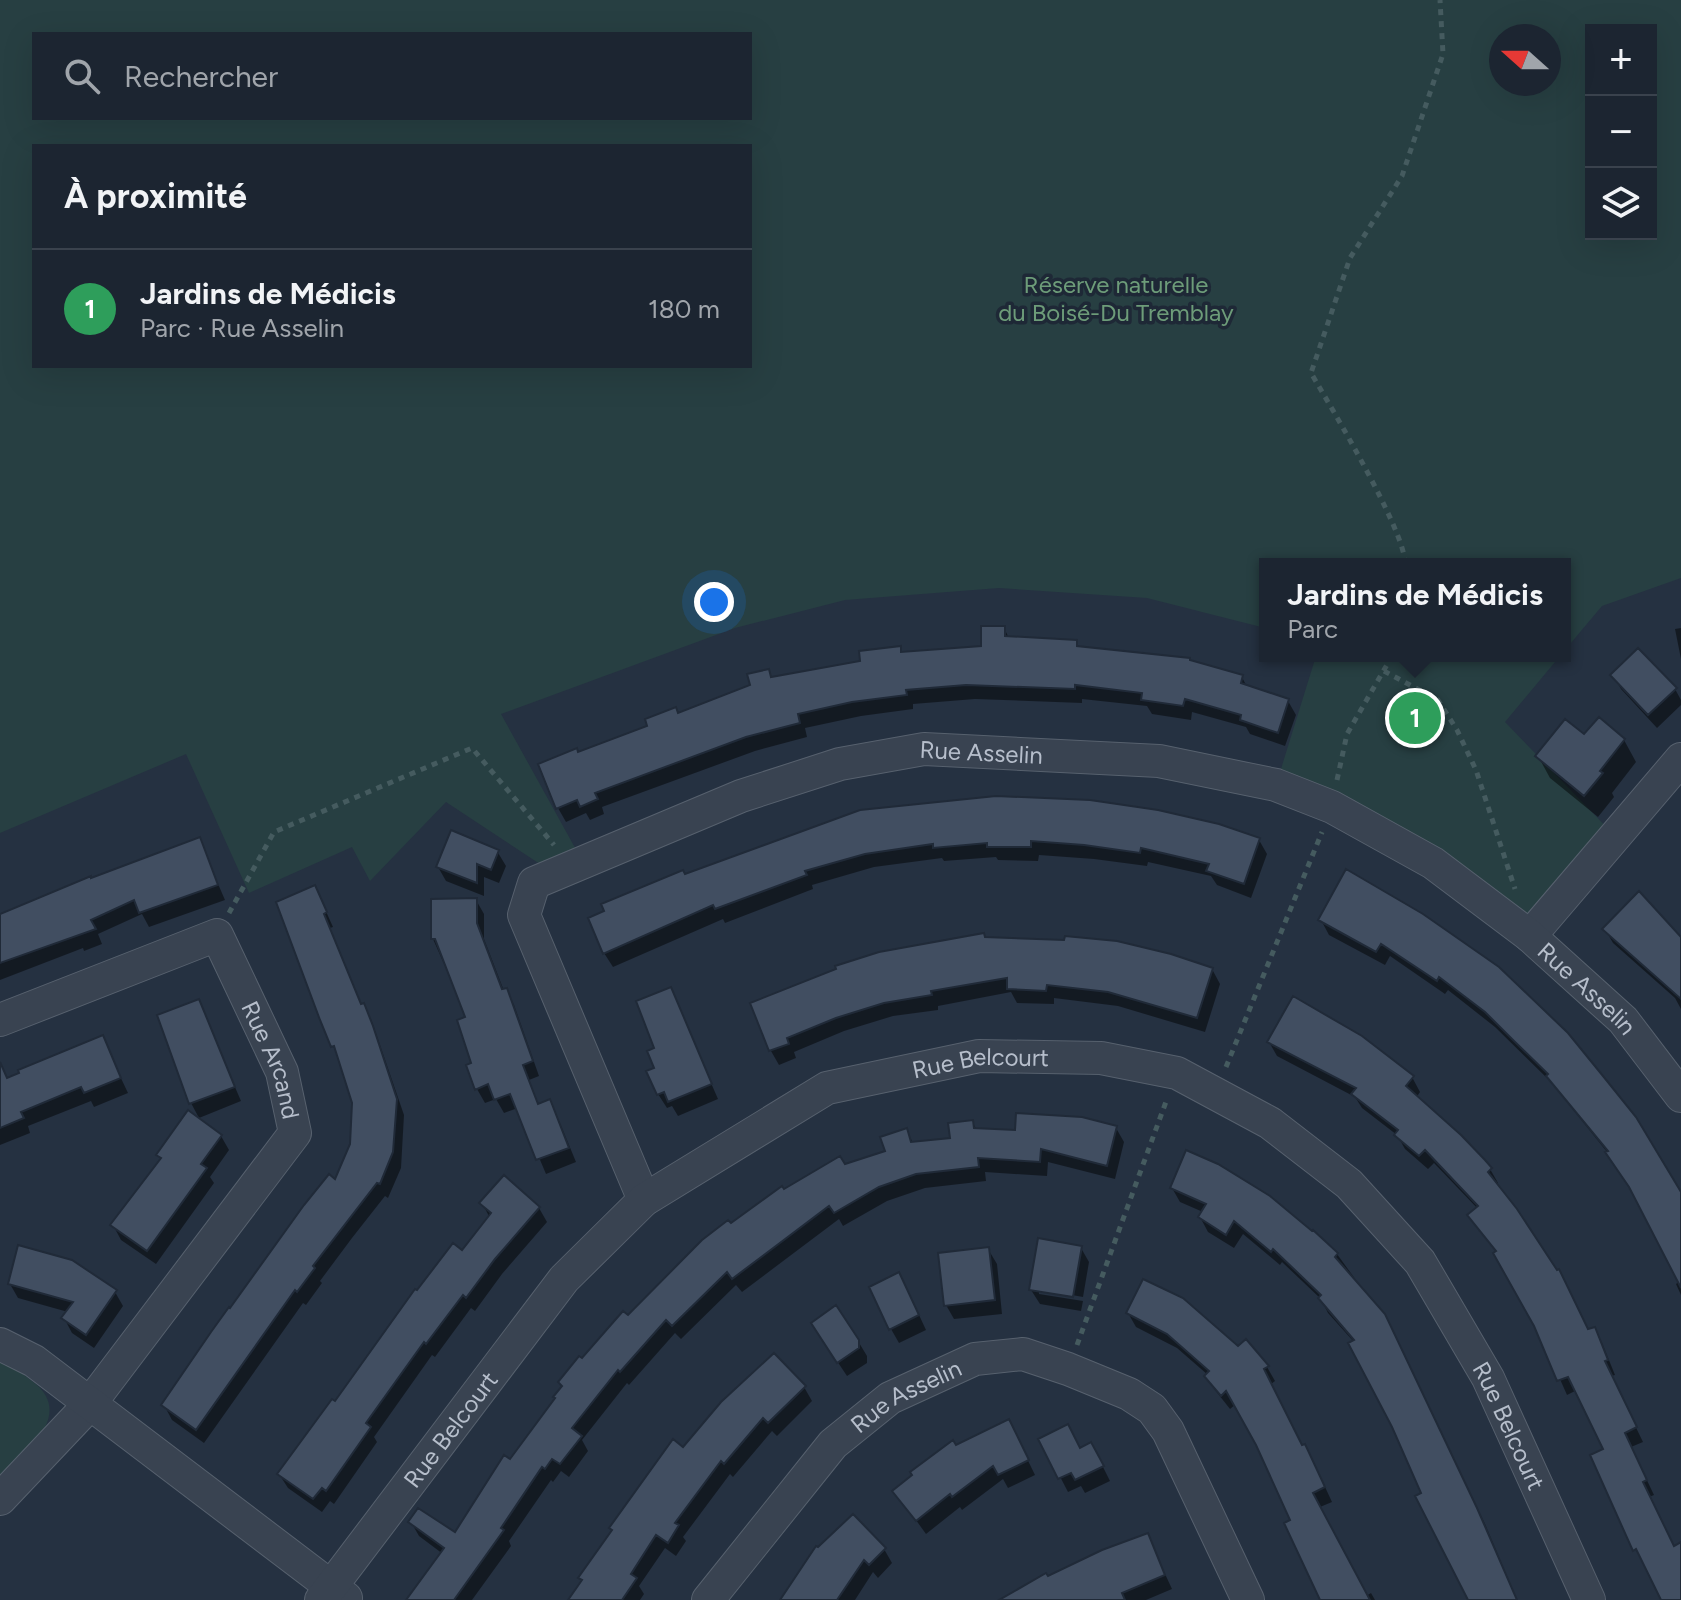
<!DOCTYPE html>
<html lang="fr">
<head>
<meta charset="utf-8">
<style>
  body { margin:0; font-family:Figtree,sans-serif; background:#252d39; color:#f1f3f6 }
  .controls { position:absolute; right:24px; top:24px; display:grid; overflow:hidden; border-radius:0px; box-shadow:0 8px 32px #0002 }
  .controls button { width:72px; height:72px; display:grid; place-items:center; padding:0; border:0; border-bottom:2px solid #3a424d; background:#1c2531; color:#f1f3f6; font:40px sans-serif }
  .compass { position:absolute; left:1489px; top:24px; width:72px; height:72px; border-radius:50%; background:#1c2531; box-shadow:0 8px 32px #0002; rotate:291deg }
  .you { position:absolute; left:714px; top:602px; width:28px; height:28px; margin:-20px; border:6px solid #fff; border-radius:50%; background:#1a73e8; box-shadow:0 0 0 12px #1a73e833 }
  .badge { display:grid; place-items:center; width:52px; height:52px; border-radius:50%; background:#ea580c; color:#fff; font-size:26px; font-weight:700 }
  .pin { position:absolute; translate:-50% -50%; border:4px solid #fff; box-shadow:0 2px 8px #0006 }
  .popup { position:absolute; left:1259px; top:558px; width:312px; height:104px; box-sizing:border-box; display:grid; place-content:center; border-radius:0px; background:#1c2531; filter:drop-shadow(0 2px 6px #0005); font-size:26px; white-space:nowrap; color:#a0a5ab }
  .popup b { font-size:30px; color:#f1f3f6 }
  .popup::after { content:''; position:absolute; left:50%; top:100%; margin-left:-16px; border:16px solid transparent; border-top-color:#1c2531 }
  .list { margin:0; padding:0; list-style:none }
  h2 { display:flex; justify-content:space-between; align-items:center; height:104px; margin:0; padding:0 32px; font-size:34px }
  h2 small { font-size:26px; font-weight:400; color:#a0a5ab }
  .list li { display:grid; grid-template-columns:52px 1fr auto; gap:24px; align-items:center; box-sizing:border-box; height:120px; padding:0 32px; border-top:2px solid #3a424d }
  .list b { display:block; font-size:30px; white-space:nowrap }
  .list p { margin:0; font-size:26px; white-space:nowrap; color:#a0a5ab }
  .list em { font-size:26px; font-style:normal; color:#a0a5ab }
  .icon { flex:none; width:44px; height:44px; fill:none; stroke:currentColor; stroke-width:2; stroke-linecap:round; stroke-linejoin:round }
  .map { position:relative; flex:none; width:1681px; height:1600px; overflow:hidden }
  .search { position:absolute; background:#1c2531; box-shadow:0 8px 32px #0002; left:32px; top:32px; width:720px; height:88px; display:flex; align-items:center; gap:20px; box-sizing:border-box; padding:0 28px; border-radius:0px; color:#a0a5ab; font-size:30px }
  .panel { position:absolute; background:#1c2531; box-shadow:0 8px 32px #0002; left:32px; top:144px; width:720px; height:224px; border-radius:0px }
  .map>svg:first-child { display:block }
</style>
</head>
<body>
<div class="map">
<svg width="1681" height="1600" viewBox="0 0 1681 1600">
  <rect width="100%" height="100%" fill="#253141"/>
  <path fill="#273f42" fill-rule="evenodd" d="M0,0H1681V578L1602,606L1565,650V564H1265V628L1147,598L999,588L845,600L735,628L501,714L579,855L546,868L446,802L370,881L352,847L249,893L186,754L0,833ZM1591,30H1651V234H1591ZM34,34H750V118H34ZM1501,36H1549V84H1501ZM34,146H750V366H34Z
    M1316,656H1560L1505,722L1615,836L1530,936L1276,785Z
    M0,1362C12,1365 22,1373 32,1381C77,1414 24,1454 0,1481Z"/>
  <path fill="#0007" d="M1004,628L1009,638L1076,641L1080,649L1242,677L1247,687L1288,701L1296,715L1285,746L1250,734L1246,727L1192,712L1191,720L1152,714L1147,706L1082,699V703L975,699L913,704V709L861,716L805,728L807,737L755,751L602,807L604,814L590,820L586,813L566,822L558,808L578,754L753,686L768,671L772,679L862,662L900,648L903,654L983,648Z
    M1681,628V659L1675,629Z
    M1613,675L1675,689L1681,700V705L1657,728L1621,689Z
    M1585,737L1624,740L1636,762L1612,793L1614,797L1598,817L1550,778L1538,756Z
    M861,812L1259,840L1267,854L1251,898L1217,885L1211,876L1148,862L1147,866L1094,859L1039,855L1038,861L998,860L996,857L944,861L942,858L874,867L812,885L813,889L725,923L723,919L613,967L604,953L684,876Z
    M199,840L225,900L149,927L142,914L98,934L102,944L84,951L83,948L0,980V920L91,880Z
    M497,851L506,866L499,883L484,877V896L446,881L438,867Z
    M1347,871L1681,1195V1295L1676,1284L1680,1281L1636,1196L1607,1152L1551,1082L1495,1027L1448,990L1445,994L1390,956L1385,965L1329,935L1321,920Z
    M315,887L333,927L330,928L362,1006L371,1019L404,1115L401,1168L388,1198L385,1196L352,1238L320,1281L322,1283L306,1305L303,1303L204,1443L172,1420L164,1405L336,1182L352,1144L354,1103L340,1058L333,1046Z
    M476,900L484,914V939L504,991L506,990L514,1005L539,1076L529,1080L539,1106L549,1102L557,1116L576,1162L546,1174L518,1108L504,1113L496,1099L485,1103L477,1089L468,1018L433,939Z
    M1605,929L1681,939V1009L1675,998L1613,943Z
    M985,939L1212,969L1220,984L1205,1032L1118,1006L1054,998V1004L1017,1003L1011,992L938,1006V1010L893,1016L844,1031L794,1052L796,1058L779,1065L771,1051L753,1004Z
    M670,989L718,1099L678,1116L672,1106L667,1108L658,1094L657,1049Z
    M198,1001L241,1101L199,1118L191,1103L160,1016Z
    M102,1038L128,1093L94,1107L91,1101L28,1126L30,1133L0,1145V1083Z
    M1269,1042L1412,1077L1420,1092L1416,1098L1490,1169L1498,1183L1496,1186L1588,1332L1594,1329L1602,1343L1615,1375L1611,1376L1643,1442L1631,1447L1654,1495L1649,1497L1674,1548L1681,1544V1600H1663L1606,1450L1575,1391L1567,1395L1536,1325L1497,1253L1470,1216L1478,1209L1434,1163L1428,1169L1405,1149L1397,1135L1362,1108L1355,1097L1277,1056Z
    M972,1122L977,1130L1017,1133L1116,1128L1124,1142L1115,1179L1048,1162L1047,1176L985,1172L986,1181L925,1188L887,1201L843,1226L839,1219L742,1292L736,1285L681,1339L675,1333L629,1385L627,1383L582,1440L588,1451L569,1477L561,1471L553,1482L551,1480L509,1541L511,1546L472,1600H411L443,1554L419,1536L411,1522L455,1535L563,1387L560,1383L730,1226L783,1192L844,1166L887,1152L906,1131L914,1144L952,1139Z
    M221,1136L229,1150L210,1177L214,1183L156,1264L121,1240L113,1225L162,1160L159,1155Z
    M1172,1188L1337,1254L1392,1330L1485,1524L1517,1600H1470L1354,1342L1328,1313L1321,1299L1282,1262L1280,1265L1243,1234L1234,1248L1208,1232L1200,1217L1203,1212L1180,1202Z
    M482,1203L539,1208L547,1222L502,1274L475,1311L471,1308L435,1357L432,1355L374,1437L377,1442L334,1504L330,1501L322,1512L288,1488L279,1474L490,1218Z
    M1081,1248L1089,1262L1083,1297L1039,1289V1294L1083,1301L1081,1311L1040,1304L1031,1290Z
    M988,1249L997,1264L1002,1314L954,1319L946,1305Z
    M10,1284L115,1292L123,1306L94,1348L72,1333L64,1318L68,1312L18,1298Z
    M907,1289L926,1330L899,1343L891,1329Z
    M1128,1313L1238,1349L1267,1367L1275,1381L1271,1384L1302,1448L1305,1447L1313,1461L1332,1502L1320,1507L1366,1596L1371,1593L1375,1600H1323L1292,1520L1258,1445L1236,1404L1230,1409L1215,1390L1208,1375L1177,1348L1136,1327Z
    M821,1337L858,1341L867,1356V1363L847,1376Z
    M804,1387L812,1401L777,1436L772,1431L733,1477L730,1474L683,1537L686,1541L676,1556L665,1548L639,1586L644,1594L640,1600H571L583,1582L581,1578L683,1449Z
    M1016,1436L1035,1475L1008,1488L1003,1479L962,1510L960,1507L926,1534L895,1491Z
    M1041,1440L1080,1450L1099,1459L1110,1481L1085,1493L1081,1486L1068,1492Z
    M1147,1535L1172,1589L1146,1600H1019L1047,1578Z
    M884,1549L892,1563L878,1578L873,1572L855,1600H782Z"/>
  <path fill="#414e61" stroke="#202a38" stroke-width="2" d="M981,626H1005V636L1077,640V646L1190,658V660L1243,675L1241,683L1289,699L1278,733L1240,720L1241,715L1185,699L1183,706L1141,700L1142,693L1075,685V689L966,685L906,690L907,695L852,702L798,714L800,723L746,737L595,793L598,799L580,807L577,800L556,809L538,764L577,748L578,752L647,726L645,719L676,707L678,713L750,685L747,674L769,669L771,677L860,661L859,651L901,646V652L981,646Z
    M1638,648L1677,688L1648,715L1610,675Z
    M1599,717L1625,739L1600,771L1603,773L1584,796L1535,756L1565,719L1584,734Z
    M996,796L1090,800L1158,810L1219,824L1260,838L1244,884L1206,871L1209,864L1141,848L1140,853L1084,845L1031,841V847H987V843L933,848V844L865,854L805,871L807,875L715,909L713,905L603,954L588,918L604,911L601,904L683,870L685,874L860,810Z
    M451,830L499,850L491,870L477,864V883L436,867Z
    M200,837L218,885L139,913L134,900L91,920L96,929L0,963V914L91,876V878Z
    M1346,869L1423,914L1499,967L1568,1033L1603,1076L1636,1117L1681,1192V1288L1629,1187L1605,1152L1608,1151L1546,1076L1548,1074L1514,1041L1485,1012L1439,977L1437,981L1381,944L1376,952L1318,920Z
    M315,885L327,912L324,914L361,1004L364,1003L373,1026L397,1099L393,1152L380,1184L377,1183L313,1266L315,1268L297,1292L295,1290L196,1430L161,1405L211,1332L229,1307L230,1308L304,1205L329,1174L335,1179L350,1144L352,1103L334,1046L331,1047L320,1020L276,902Z
    M1639,891L1681,937V999L1602,929Z
    M477,898V923L502,989L507,988L533,1061L523,1065L538,1104L550,1099L569,1148L536,1160L510,1094L494,1100L488,1084L475,1090L466,1065L471,1063L457,1020L465,1017L435,939H431V899Z
    M984,933L985,937L1064,940L1065,936L1117,941L1171,954L1213,968L1197,1018L1108,992L1047,985L1046,991L1007,989V978L931,991L932,995L884,1003L836,1018L787,1038L789,1044L769,1051L750,1003L836,969L835,966L879,952Z
    M671,987L712,1084L668,1102L664,1092L657,1095L646,1071L654,1068L647,1051L654,1048L636,1001Z
    M1293,996L1362,1036L1414,1076L1406,1086L1461,1135L1485,1160L1492,1168L1488,1172L1517,1209L1557,1270L1559,1269L1588,1329L1595,1327L1608,1360L1605,1361L1637,1427L1625,1433L1647,1480L1643,1482L1674,1546L1681,1542V1600H1661L1636,1549L1633,1551L1590,1455L1603,1449L1568,1377L1557,1381L1534,1326L1493,1253L1496,1251L1467,1215L1478,1206L1425,1150L1419,1156L1394,1135L1398,1130L1351,1094L1356,1088L1267,1042Z
    M199,999L235,1087L189,1104L157,1015Z
    M103,1035L121,1078L84,1093L81,1087L21,1112L24,1118L0,1128V1062L7,1078L19,1073L18,1070Z
    M188,1110L222,1135L201,1164L207,1168L147,1251L110,1225L161,1158L156,1155Z
    M1016,1113L1082,1117L1117,1126L1107,1166L1041,1149L1040,1162L978,1158L979,1167L916,1174L879,1187L834,1213L829,1206L732,1279L727,1272L672,1326L666,1320L620,1372L618,1370L572,1428L582,1436L560,1464L552,1459L545,1469L542,1467L501,1528L504,1530L454,1600H406L444,1548L408,1522L418,1508L455,1532L504,1455L510,1459L555,1398L553,1397L562,1386L558,1382L579,1356L582,1358L623,1311L628,1315L702,1240L728,1220L731,1223L782,1186L784,1189L840,1156L845,1164L885,1151L880,1137L907,1128L911,1142L950,1138L948,1123L973,1120L974,1128L1015,1130Z
    M1186,1150L1218,1164L1270,1196L1312,1231L1313,1230L1338,1253L1335,1257L1385,1314L1477,1508L1517,1600H1468L1415,1496L1421,1493L1392,1427L1348,1343L1354,1340L1318,1298L1321,1295L1273,1249L1271,1252L1234,1221L1226,1235L1198,1217L1206,1204L1170,1188Z
    M504,1175L540,1207L495,1259L466,1298L463,1295L426,1344L424,1342L366,1423L371,1427L326,1491L322,1488L313,1499L277,1474L332,1399L335,1401L415,1289L417,1290L453,1243L462,1250L491,1213L479,1203Z
    M1038,1238L1082,1246L1073,1297L1029,1290Z
    M18,1245L72,1260L117,1290L86,1335L61,1318L73,1302L8,1284Z
    M989,1247L995,1300L944,1306L938,1253Z
    M899,1272L919,1315L889,1330L869,1287Z
    M1143,1279L1183,1298L1238,1346L1246,1339L1269,1366L1264,1369L1302,1445L1305,1444L1325,1487L1313,1493L1370,1600H1320L1284,1523L1290,1520L1256,1445L1226,1391L1221,1396L1204,1376L1209,1371L1167,1334L1126,1313Z
    M836,1305L859,1340V1348L837,1363L811,1323Z
    M774,1353L806,1386L768,1423L763,1418L724,1464L721,1461L675,1523L679,1525L668,1543L656,1535L631,1574L637,1578L622,1600H568L582,1580L578,1578L612,1530L609,1528L673,1439L683,1447L721,1402Z
    M1009,1419L1029,1460L998,1475L993,1466L952,1497L950,1494L916,1521L892,1491L912,1475L910,1472L953,1440L956,1445Z
    M1068,1424L1080,1448L1091,1442L1104,1466L1075,1480L1071,1473L1058,1479L1038,1439Z
    M853,1514L886,1548L869,1565L864,1560L837,1600H780L816,1546L818,1547Z
    M1148,1533L1165,1575L1122,1593L1125,1600H999L1046,1573L1048,1576L1102,1550Z"/>
  <g fill="none" stroke-linecap="round" stroke-linejoin="round">
    <g stroke="#57616e" stroke-width="34">
      <g id="minor">
        <path d="M1530,936L1681,759"/>
        <path id="s1" d="M0,1020L217,935L282,1072L295,1133L89,1405L0,1499"/>
        <path id="s2" d="M644,1200L524,915L534,883L741,796L840,764L924,749L1159,761L1276,785L1332,807L1433,863L1530,936L1623,1020L1681,1096"/>
        <path d="M0,1344L34,1361L346,1598"/>
        <path id="s3" d="M321,1600L564,1279L644,1200L827,1088L979,1056L1101,1058L1177,1073L1270,1123L1349,1184L1420,1262L1488,1378L1589,1600"/>
        <path id="s4" d="M708,1600L833,1444L890,1398L975,1359L1023,1354L1068,1369L1129,1394L1152,1409L1168,1431L1248,1600"/>
      </g>
    </g>
    <path stroke="#455b5f" stroke-width="5" stroke-dasharray="6 6" stroke-linecap="butt" d="M1405,564C1406,532 1331,407 1311,373L1350,258L1402,176L1443,54L1440,0
      M1384,671L1438,700L1457,730L1476,770L1515,889
      M1337,780L1347,734L1392,656
      M229,913L274,832L472,748L554,845
      M1226,1067L1322,832
      M1077,1345L1167,1099"/>
    <use href="#minor" stroke="#394351" stroke-width="32"/>
  </g>
  <g text-anchor="middle" dominant-baseline="central" stroke-width="7" stroke-linejoin="round" paint-order="stroke">
    <g font-size="24" fill="#6d9c79" stroke="#1e2836">
      <text x="1116" y="284">Réserve naturelle<tspan x="1116" dy="28">du Boisé-Du Tremblay</tspan></text>
    </g>
    <g font-size="24" fill="#b6becb" stroke="#1e2836">
      <text stroke="none"><textPath href="#s2" startOffset="814">Rue Asselin</textPath></text>
      <text stroke="none"><textPath href="#s2" startOffset="1486">Rue Asselin</textPath></text>
      <text stroke="none"><textPath href="#s1" startOffset="370">Rue Arcand</textPath></text>
      <text stroke="none"><textPath href="#s3" startOffset="886">Rue Belcourt</textPath></text>
      <text stroke="none"><textPath href="#s4" startOffset="288">Rue Asselin</textPath></text>
      <text stroke="none"><textPath href="#s3" startOffset="1582">Rue Belcourt</textPath></text>
      <text stroke="none"><textPath href="#s3" startOffset="214">Rue Belcourt</textPath></text>
    </g>
  </g>
</svg>
<div class="controls">
<button>+</button>
<button>−</button>
<button><svg class="icon" aria-label="layers" viewBox="0 0 24 24"><path d="M12 4l9 5-9 5-9-5zM3 14l9 5 9-5"/></svg></button>
</div>
<svg class="compass" viewBox="-18 -18 36 36"><path d="M0-13l5 13h-10z" fill="#e53935"/><path d="M0 13l5-13h-10z" fill="#a0a5ab"/></svg>
<div class="you"></div>
<div class="pin badge" style="left:1415px;top:718px;background:#2e9e5b">1</div>
<div class="popup"><b>Jardins de Médicis</b>Parc</div>
<div class="search"><svg class="icon" aria-label="search" viewBox="0 0 24 24"><circle cx="10" cy="10" r="6"/><path d="M15 15l6 6"/></svg>Rechercher</div>
<section class="panel">
<h2>À proximité<small></small></h2>
<ul class="list">
<li><span class="badge" style="background:#2e9e5b">1</span><div><b>Jardins de Médicis</b><p>Parc · Rue Asselin</p></div><em>180 m</em></li>
</ul>
</section>
</div>
</body>
</html>
